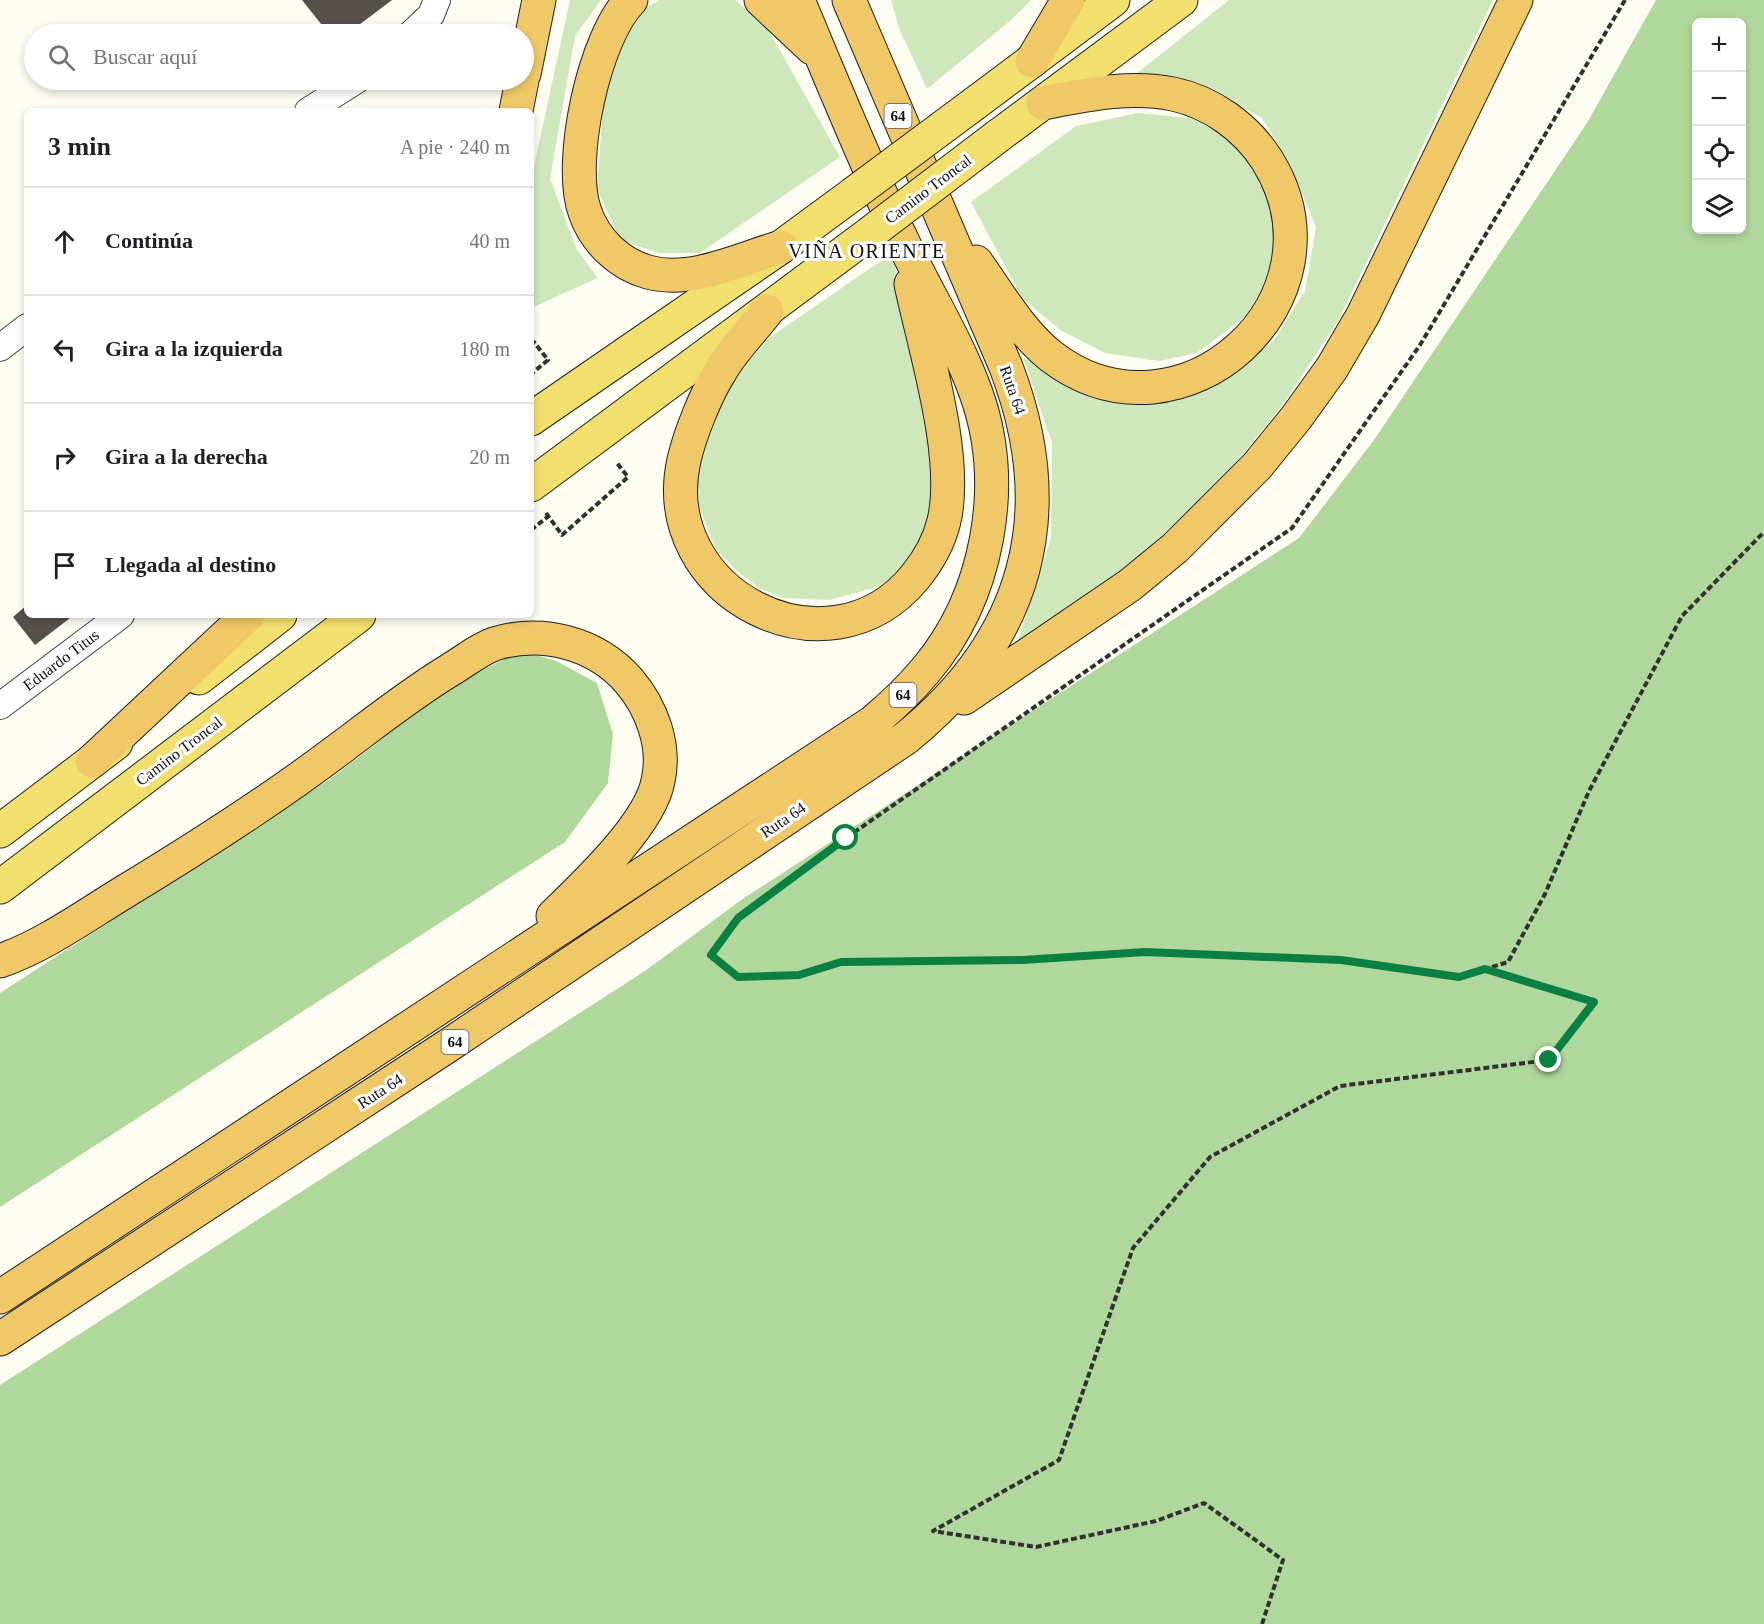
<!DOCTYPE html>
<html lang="es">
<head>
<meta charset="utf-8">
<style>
  body { margin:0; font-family:Georgia,serif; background:#f6f6f6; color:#202124 }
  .controls { position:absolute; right:18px; top:18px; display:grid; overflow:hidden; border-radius:9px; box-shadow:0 3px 9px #0003 }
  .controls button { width:54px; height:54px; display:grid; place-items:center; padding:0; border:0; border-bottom:2px solid #e0e0e0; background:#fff; color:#202124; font:30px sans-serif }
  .stop { position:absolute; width:18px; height:18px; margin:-14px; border:4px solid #0b8043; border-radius:50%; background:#fff }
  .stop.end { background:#0b8043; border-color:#fff; box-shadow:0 2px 6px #0008 }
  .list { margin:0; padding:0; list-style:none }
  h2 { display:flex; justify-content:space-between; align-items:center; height:78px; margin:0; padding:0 24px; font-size:26px }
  h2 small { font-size:20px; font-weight:400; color:#757577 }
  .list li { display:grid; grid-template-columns:39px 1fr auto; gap:18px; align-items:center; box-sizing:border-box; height:108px; padding:0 24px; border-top:2px solid #e0e0e0 }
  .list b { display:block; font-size:22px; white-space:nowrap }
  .list em { font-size:20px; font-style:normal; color:#757577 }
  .icon { flex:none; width:33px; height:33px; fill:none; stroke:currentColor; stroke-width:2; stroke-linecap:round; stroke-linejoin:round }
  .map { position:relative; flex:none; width:1764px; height:1624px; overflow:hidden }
  .search { position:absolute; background:#fff; box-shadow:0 3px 9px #0003; left:24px; top:24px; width:510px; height:66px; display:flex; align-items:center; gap:15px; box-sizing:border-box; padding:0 21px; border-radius:33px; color:#757577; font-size:22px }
  .panel { position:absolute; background:#fff; box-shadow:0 3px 9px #0003; left:24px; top:108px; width:510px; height:510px; border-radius:9px }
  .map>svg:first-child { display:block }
</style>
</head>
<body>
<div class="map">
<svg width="1764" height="1624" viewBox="0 0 1764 1624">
  <rect width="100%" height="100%" fill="#fefdf1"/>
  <path fill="#cee8bc" d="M570,0H601L575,36L550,179L577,250L598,278L531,308V180Z
    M660,0H736L769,31L840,157L700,253H659L620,240L597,189L604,93L623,37L640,11Z
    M891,0H1031L1010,21L927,89L899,28Z
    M1229,0H1493L1338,321L1283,404L1231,469L1133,564L1016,646L1051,538L1052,443L1023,357L1068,385L1123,399L1183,395L1236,373L1274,340L1305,291L1316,227L1289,162L1262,118L1202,85L1131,78Z
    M1138,113L1198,119L1248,152L1274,192L1282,246L1258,307L1197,353L1159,361L1105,353L1060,330L1022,298L971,202L1076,126Z
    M891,254L920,353L936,425L932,520L906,569L877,587L830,600L783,598L759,588L737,571L716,549L700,509L696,466L720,395L750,351Z"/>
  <path fill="#b1d89c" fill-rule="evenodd" d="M1656,0H1764V1624H0V1385L645,971L741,900L1299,538L1374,440L1587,123ZM1696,22H1742V230H1696Z
    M522,651L556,661L597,683L613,734L608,783L565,842L0,1207V993L330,779L458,681Z"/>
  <path fill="#57514c" d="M302,0H392L347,34H329Z
    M27,605V615H74L35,645L13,617Z"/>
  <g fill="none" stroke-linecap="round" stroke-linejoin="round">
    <g stroke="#424242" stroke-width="28">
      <path id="minor" d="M411,34L431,15L437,0
        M308,111L357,80
        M0,348L27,327
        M0,706L121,615"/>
    </g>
    <g stroke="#202020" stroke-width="35">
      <path id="primary" d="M974,104L1113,0
        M998,136L1181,0
        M531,419L781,247L853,194
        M531,485L869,234
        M199,678L280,615
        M0,831L116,743
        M0,887L359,615"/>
    </g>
    <g stroke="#202020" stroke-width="35">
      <path id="trunk" d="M631,0C594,37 567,163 585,212C595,241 619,264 648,272C691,284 741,259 781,247
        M761,0L812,48
        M1032,61L1068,0
        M524,74L539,0
        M516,111L522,80
        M976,262C999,294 1020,332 1052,357C1182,455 1353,298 1267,160C1246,127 1211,102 1173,94C1130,85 1085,95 1043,103
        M767,311C752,331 732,350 720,372C706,394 690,434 684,460C654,593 828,683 915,577C928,561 939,542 944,521C959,457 925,350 911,284
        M964,698L1130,585L1175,548L1257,466L1296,418L1332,368L1363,315L1516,0
        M92,761L248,615
        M0,961C43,946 82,918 121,894C197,848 271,801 342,747C378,720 412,693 450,670C465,661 478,650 494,644C542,629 596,643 629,681C652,708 666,746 658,781C650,824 585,885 553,916
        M0,1297L873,722C892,706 909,690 925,671C988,597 1009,485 976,393C957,340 926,292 903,242C865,163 832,81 798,0
        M0,1339L449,1045L906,738C1028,639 1062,513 1006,367L849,0"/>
    </g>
    <path stroke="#313131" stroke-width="4" stroke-dasharray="6 3" stroke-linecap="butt" d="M1625,0L1420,345L1292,528L846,838L738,918L711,955L738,977L799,975L841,962L1023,960L1145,952L1341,960L1459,977L1508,962L1545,894L1589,791L1682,616L1764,532
      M531,345L534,342L548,360L531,374
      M546,513L562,535L628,477L617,463
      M531,530L550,515
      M1262,1624L1283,1560L1204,1503L1156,1521L1036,1547L933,1531L1059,1460L1133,1248L1210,1157L1340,1086L1549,1060L1594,1002L1485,969"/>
    <use href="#minor" stroke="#fff" stroke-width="26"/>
    <use href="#primary" stroke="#f2e06e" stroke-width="33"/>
    <use href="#trunk" stroke="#f0c867" stroke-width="33"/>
    <g stroke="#202020" stroke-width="35" stroke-linecap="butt">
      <path id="primary-bridge" d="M853,194L974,104
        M869,234L998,136"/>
    </g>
    <use href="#primary-bridge" stroke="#f2e06e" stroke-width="33"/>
  </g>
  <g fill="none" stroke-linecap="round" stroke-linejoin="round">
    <path stroke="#0b8043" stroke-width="8" d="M846,838L738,918L711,955L738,977L799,975L841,962L1023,960L1145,952L1341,960L1459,977L1485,969L1594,1002L1549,1060"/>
  </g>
  <g text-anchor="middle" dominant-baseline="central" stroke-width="6" stroke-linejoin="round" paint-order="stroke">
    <g fill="#fff" stroke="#575757" stroke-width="1.5">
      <rect x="884.5" y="104" width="27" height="24" rx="4.5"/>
      <rect x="889.5" y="683" width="27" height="24" rx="4.5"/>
      <rect x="441.5" y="1030" width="27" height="24" rx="4.5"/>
    </g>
    <g font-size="15" font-weight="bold" fill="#0f0f0f">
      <text x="898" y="116">64</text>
      <text x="903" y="695">64</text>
      <text x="455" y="1042">64</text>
    </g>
    <g font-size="16" fill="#0f0f0f" stroke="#fff">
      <text transform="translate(928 189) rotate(-37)">Camino Troncal</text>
      <text transform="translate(1013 390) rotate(71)">Ruta 64</text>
      <text transform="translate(61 660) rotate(-37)">Eduardo Titus</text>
      <text transform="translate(179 751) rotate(-37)">Camino Troncal</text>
      <text transform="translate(783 820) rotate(-34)">Ruta 64</text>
      <text transform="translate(380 1091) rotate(-33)">Ruta 64</text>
    </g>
    <g font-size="20" letter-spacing="1.5" fill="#0f0f0f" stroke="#fff">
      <text x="867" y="251">VIÑA ORIENTE</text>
    </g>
  </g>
</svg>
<div class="controls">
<button>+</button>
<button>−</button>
<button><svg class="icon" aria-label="locate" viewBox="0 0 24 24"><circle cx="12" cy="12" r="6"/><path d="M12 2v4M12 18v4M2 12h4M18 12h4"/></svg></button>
<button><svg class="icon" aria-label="layers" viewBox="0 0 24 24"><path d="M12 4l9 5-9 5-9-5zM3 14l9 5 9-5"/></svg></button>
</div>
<div class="stop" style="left:846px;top:838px"></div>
<div class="stop end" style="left:1549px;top:1060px"></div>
<div class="search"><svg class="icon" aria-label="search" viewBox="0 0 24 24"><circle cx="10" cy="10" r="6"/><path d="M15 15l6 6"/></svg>Buscar aquí</div>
<section class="panel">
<h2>3 min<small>A pie · 240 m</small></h2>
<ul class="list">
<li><svg class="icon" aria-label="ahead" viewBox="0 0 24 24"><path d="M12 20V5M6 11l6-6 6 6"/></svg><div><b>Continúa</b></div><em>40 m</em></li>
<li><svg class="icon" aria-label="left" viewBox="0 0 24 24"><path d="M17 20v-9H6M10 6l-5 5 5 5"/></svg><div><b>Gira a la izquierda</b></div><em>180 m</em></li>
<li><svg class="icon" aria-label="right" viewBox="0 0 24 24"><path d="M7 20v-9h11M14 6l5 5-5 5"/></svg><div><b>Gira a la derecha</b></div><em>20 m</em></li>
<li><svg class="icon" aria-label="arrive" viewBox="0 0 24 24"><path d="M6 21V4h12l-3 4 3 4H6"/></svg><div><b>Llegada al destino</b></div></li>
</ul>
</section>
</div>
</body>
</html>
